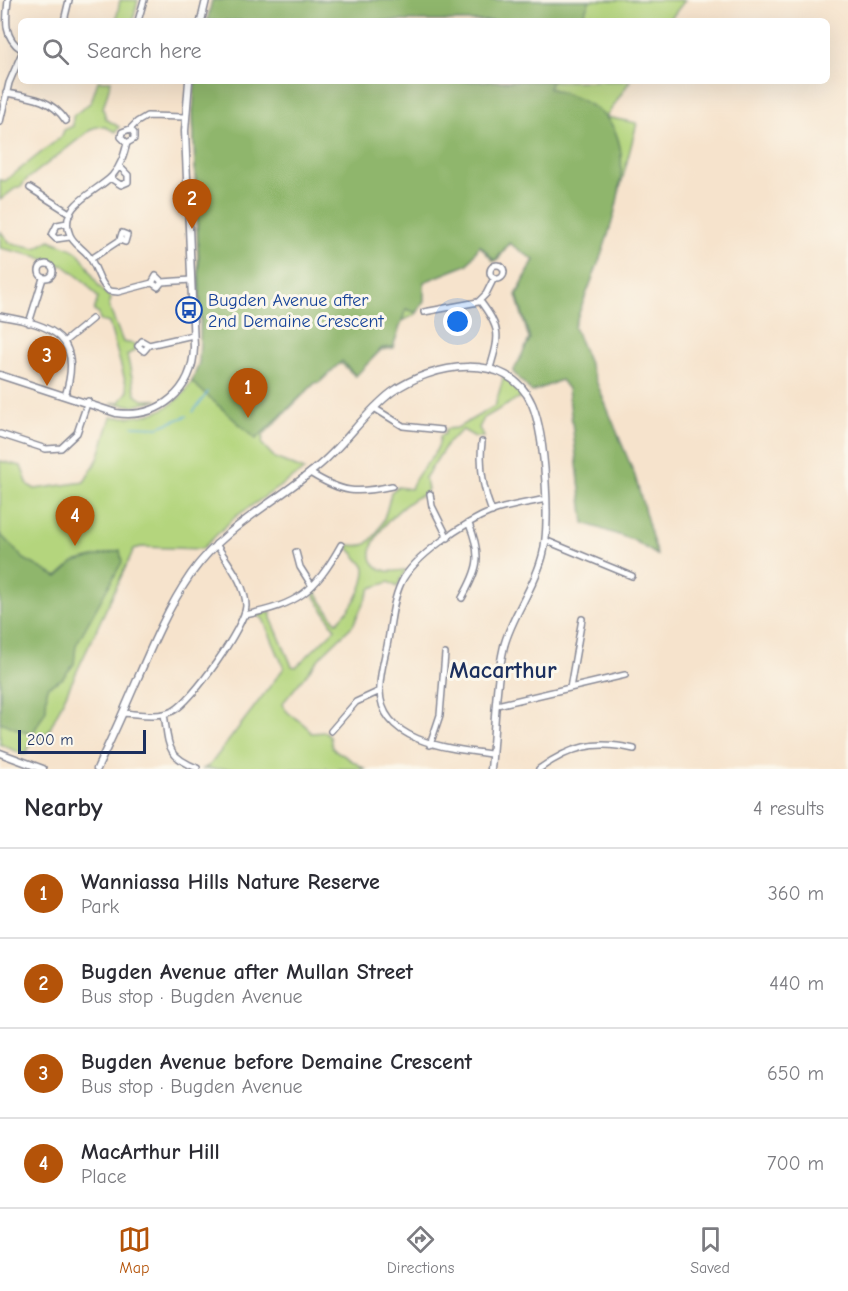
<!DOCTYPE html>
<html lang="en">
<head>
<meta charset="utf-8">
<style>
  body { margin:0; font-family:"Comic Neue",sans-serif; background:#f2f2f3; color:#2b2b33 }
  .scale { position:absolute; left:18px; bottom:15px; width:128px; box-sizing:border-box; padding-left:6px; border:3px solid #1b2f5e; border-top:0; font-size:16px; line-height:21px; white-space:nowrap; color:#1b2f5e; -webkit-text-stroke:4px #fbf7ec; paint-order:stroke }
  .you { position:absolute; left:458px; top:322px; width:21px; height:21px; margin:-15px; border:4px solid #fff; border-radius:50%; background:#1a73e8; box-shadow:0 0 0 9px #1a73e833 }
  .badge { display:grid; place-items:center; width:39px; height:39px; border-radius:50%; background:#b45309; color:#fff; font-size:20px; font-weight:700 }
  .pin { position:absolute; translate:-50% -50px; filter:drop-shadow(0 2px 3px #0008) }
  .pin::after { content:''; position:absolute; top:32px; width:21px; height:18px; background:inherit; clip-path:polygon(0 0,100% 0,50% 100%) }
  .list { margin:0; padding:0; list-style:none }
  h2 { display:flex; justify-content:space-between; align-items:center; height:78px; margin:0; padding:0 24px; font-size:26px }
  h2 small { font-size:20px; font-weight:400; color:#7c7c81 }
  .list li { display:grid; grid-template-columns:39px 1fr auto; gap:18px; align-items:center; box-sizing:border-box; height:90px; padding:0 24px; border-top:2px solid #e1e1e2 }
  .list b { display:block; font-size:22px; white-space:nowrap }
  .list p { margin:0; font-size:20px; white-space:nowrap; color:#7c7c81 }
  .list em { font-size:20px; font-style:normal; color:#7c7c81 }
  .icon { flex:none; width:33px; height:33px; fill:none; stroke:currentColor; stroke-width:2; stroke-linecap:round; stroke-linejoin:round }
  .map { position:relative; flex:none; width:848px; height:769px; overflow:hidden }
  .search { position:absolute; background:#fff; box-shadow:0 6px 24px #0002; left:18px; right:18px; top:18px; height:66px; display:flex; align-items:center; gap:15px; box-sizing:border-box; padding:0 21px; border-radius:9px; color:#7c7c81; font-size:22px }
  .sheet { height:438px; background:#fff }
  nav { display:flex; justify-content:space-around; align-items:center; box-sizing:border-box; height:84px; border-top:2px solid #e1e1e2; background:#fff; font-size:16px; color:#7c7c81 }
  nav a { display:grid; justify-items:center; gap:3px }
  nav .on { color:#b45309 }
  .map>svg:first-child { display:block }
</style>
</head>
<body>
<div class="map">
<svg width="848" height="769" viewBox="0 0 848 769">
  <rect width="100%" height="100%" fill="#fbf7ec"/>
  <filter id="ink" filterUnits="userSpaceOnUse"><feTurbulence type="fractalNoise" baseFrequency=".0167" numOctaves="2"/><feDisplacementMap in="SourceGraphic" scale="12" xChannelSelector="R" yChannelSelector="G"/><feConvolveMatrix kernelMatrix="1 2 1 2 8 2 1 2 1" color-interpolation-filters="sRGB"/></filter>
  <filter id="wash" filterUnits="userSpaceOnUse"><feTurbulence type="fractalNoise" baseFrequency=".008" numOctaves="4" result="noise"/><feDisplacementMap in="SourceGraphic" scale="24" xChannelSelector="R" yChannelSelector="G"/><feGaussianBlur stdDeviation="1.35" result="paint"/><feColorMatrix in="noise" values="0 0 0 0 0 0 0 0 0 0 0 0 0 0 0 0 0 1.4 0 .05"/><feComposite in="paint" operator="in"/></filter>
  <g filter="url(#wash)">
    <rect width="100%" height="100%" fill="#f6e3cc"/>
    <path fill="#b4d57d" stroke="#68826e" stroke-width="1.5" d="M120,0H138L133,21H116Z
      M214,0H685L669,21H210Z
      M98,81H111L103,108L106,119L119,127L116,132L103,126L93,128L25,181L21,187H17L0,200V180L5,181L62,136L64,130L73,126V116L91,102Z
      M198,81H630L606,117L637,123L615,208L516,370L529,339L516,295L534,259L509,243L498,260L493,261L479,245L467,265L423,282L416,314L397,324L393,348L381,350L355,376L342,364H334L263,435L262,444L275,458L304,470L235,517L202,549L141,547L134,549L49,731L28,748L26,754H22L0,744V461L21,466L28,485L35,489L84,482L98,459L111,417C159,420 193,402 201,352L193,111Z
      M0,231L10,243L36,248L50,240C60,246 71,245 80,255C93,270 93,285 111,298L109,307L123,342L134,344L135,350L127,355L136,395L143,400H158L134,406L111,403L120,402L128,391L109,323L100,321L99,314L94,311L98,298L85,282L63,265L57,266L49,259H41L39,257L0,248Z
      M504,376L524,395L484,418L479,428L484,437H475L463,430L449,441L425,478L428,489L425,494C403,499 342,560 387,571C393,572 400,570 406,570L397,587L389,582L371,588L353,625L322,655L282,704C288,718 305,720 311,733L326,732L330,736L332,748L365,769H203L210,765L284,668L263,619L257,615L271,612V618L292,666L296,667L335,629L311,590L313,588L335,621L337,622C351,609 366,588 365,567L346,545C352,545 361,547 366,544C381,534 388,508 391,492L398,487L411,489C416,469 440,457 440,436L445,434L446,429L457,428L495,406Z"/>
    <path fill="#8fb66c" stroke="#557265" stroke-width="1.5" d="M212,0H590L581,21H207Z
      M195,81H552L549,88C571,96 594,102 609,121C646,169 591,276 574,327L635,476L657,555L633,540L584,523L568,389L561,380L532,392L513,372L530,339L517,295L534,260L509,243L495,261L480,245L468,264L424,282V301L417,313L406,309L393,347L382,348L356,376L342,361L320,382L315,383L256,439L192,382L199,363L201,316L193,113Z
      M0,534L24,559L57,577L74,562L120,550L122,562L76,645L74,664L62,679L47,687L46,710L32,735L0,722Z"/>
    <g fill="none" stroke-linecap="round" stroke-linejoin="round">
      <path stroke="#60add9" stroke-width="1.5" d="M193,412L208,392
        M133,426L158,427L187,416"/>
    </g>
  </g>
  <g filter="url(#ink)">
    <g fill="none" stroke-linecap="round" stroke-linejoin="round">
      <g stroke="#888995" stroke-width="8">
        <path id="minor" d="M8,0C6,19 3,37 21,49
          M64,21L69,0
          M138,21L144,0
          M6,93C31,97 52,99 66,121
          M0,122L9,83L21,55
          M130,129L134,133V139L127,143C124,155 121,166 112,176C97,192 57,205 70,235C73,243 82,248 88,255C97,266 98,282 109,291L118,292L152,283L158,287L162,282L191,280
          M127,143L121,137L122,132L130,129L137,122L147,116L185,117
          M110,178L121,185L128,182V175L119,166
          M30,188L71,214
          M67,223L57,225L52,235L56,239L70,237
          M91,259L120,240L125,242L127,235L122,233L120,240
          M39 271a7 7 0 1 1 14 0a7 7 0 1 1-14 0Z
          M490 272a7 7 0 1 1 14 0a7 7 0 1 1-14 0Z
          M152,283L156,276L162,282
          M480,301C501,329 500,335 490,368
          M424,312L478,302L486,294L494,278
          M0,316C54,325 84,337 65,396
          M29,323L43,278
          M65,341L92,319
          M149,345L142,341L138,346L144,351L149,345L193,335
          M374,408L403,426L441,430
          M0,434L46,449L61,448L77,433L88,401
          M482,442C479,467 483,489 492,512
          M310,473C342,493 356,494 392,486
          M430,494L432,506L448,538
          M547,541L632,576
          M296,552L300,567L312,586
          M462,598C479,568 482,556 469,524
          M245,615C298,604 314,593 341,545
          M570,688L582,619
          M497,705L625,675
          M123,713C139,714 158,718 173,711C192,702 245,626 246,606C246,584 227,562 216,544
          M164,714C169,744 165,756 197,768
          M331,731L356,702L380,691
          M430,745L440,715L445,654
          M492,754C454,749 381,744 380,691C379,676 384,660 387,646C391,626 392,602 401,583C413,557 465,522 493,511C510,505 528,503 546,499
          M539,769C571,746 595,740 634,749"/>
      </g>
      <g stroke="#888995" stroke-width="9">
        <path id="tertiary" d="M201,21L206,0
          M0,375L116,413C159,419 193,391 194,347L185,131L189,81
          M0,753L43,769
          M97,769C107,747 118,725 127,703C146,660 164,613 191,574C224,527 273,504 316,468C344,446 364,413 392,392C431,364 508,349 532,404C545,434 552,530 541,561C532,591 512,616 504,646C495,685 495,729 491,769"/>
      </g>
      <use href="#minor" stroke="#fff" stroke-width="5"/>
      <use href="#tertiary" stroke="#fff" stroke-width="6"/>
    </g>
  </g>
  <defs>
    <g id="bus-ring" transform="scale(1.35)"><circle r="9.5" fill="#fbf7ec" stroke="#1a4fb4" stroke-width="1.5"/><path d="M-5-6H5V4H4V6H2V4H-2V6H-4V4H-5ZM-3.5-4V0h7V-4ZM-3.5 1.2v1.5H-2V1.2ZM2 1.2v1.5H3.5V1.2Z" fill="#1a4fb4"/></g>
  </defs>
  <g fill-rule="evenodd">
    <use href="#bus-ring" x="189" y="310"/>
  </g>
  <g text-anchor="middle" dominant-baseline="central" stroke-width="6" stroke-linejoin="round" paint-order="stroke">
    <g font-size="18" fill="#164399" stroke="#fbf7ec" text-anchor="start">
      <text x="208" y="300">Bugden Avenue after<tspan x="208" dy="21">2nd Demaine Crescent</tspan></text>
    </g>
    <g font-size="24" font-weight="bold" fill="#1b2f5e" stroke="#fbf7ec">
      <text x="503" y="670">Macarthur</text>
    </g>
  </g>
</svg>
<div class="scale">200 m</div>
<div class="you"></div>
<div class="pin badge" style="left:248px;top:418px">1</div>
<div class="pin badge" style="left:192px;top:229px">2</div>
<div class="pin badge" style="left:47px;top:386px">3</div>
<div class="pin badge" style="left:75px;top:546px">4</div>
<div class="search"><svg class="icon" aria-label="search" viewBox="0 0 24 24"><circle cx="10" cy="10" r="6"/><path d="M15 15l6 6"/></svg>Search here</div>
</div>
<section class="sheet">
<h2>Nearby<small>4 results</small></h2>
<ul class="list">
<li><span class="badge">1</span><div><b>Wanniassa Hills Nature Reserve</b><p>Park</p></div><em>360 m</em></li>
<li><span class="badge">2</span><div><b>Bugden Avenue after Mullan Street</b><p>Bus stop · Bugden Avenue</p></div><em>440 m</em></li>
<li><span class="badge">3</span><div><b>Bugden Avenue before Demaine Crescent</b><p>Bus stop · Bugden Avenue</p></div><em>650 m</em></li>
<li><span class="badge">4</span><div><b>MacArthur Hill</b><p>Place</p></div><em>700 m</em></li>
</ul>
</section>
<nav>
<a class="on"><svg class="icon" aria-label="map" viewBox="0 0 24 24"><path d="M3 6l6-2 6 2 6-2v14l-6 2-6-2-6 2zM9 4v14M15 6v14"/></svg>Map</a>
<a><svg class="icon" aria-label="directions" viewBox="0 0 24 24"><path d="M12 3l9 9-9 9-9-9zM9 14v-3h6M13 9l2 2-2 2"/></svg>Directions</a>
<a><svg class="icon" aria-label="saved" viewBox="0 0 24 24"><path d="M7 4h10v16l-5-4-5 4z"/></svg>Saved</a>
</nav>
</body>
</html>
